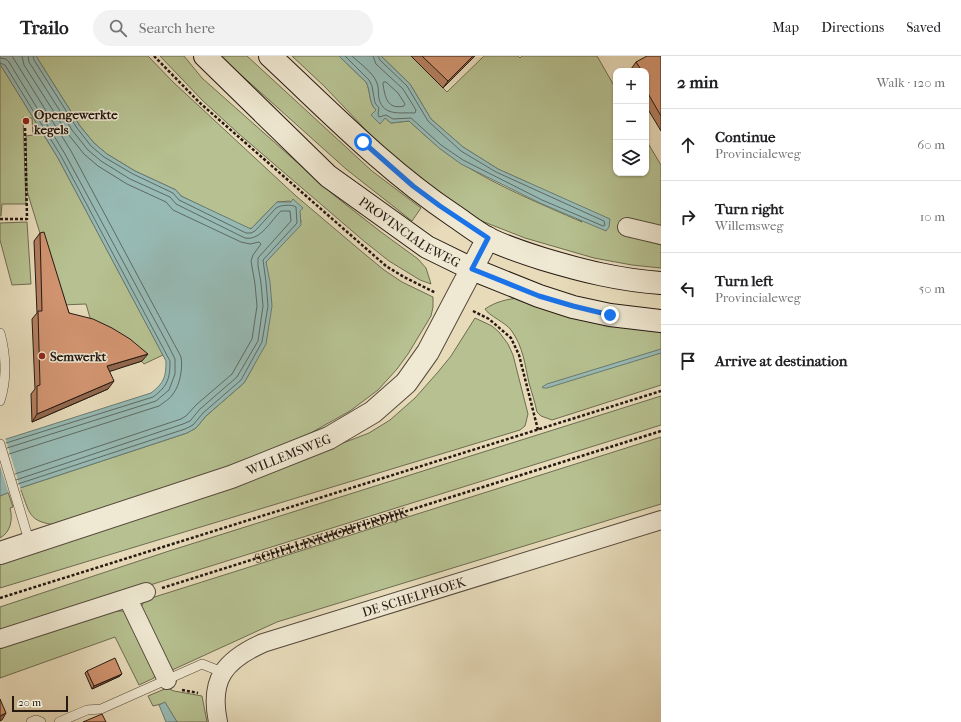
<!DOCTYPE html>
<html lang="en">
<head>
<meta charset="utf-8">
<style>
  body { margin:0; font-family:"IM FELL French Canon",serif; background:#f2f2f2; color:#202124 }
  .controls { position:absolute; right:12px; top:12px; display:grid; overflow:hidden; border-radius:8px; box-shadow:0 1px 3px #0004 }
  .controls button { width:36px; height:36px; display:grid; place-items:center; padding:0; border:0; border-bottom:1px solid #e0e0e0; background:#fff; color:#202124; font:20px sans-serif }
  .scale { position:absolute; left:12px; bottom:10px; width:56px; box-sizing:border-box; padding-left:4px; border:2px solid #261912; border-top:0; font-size:11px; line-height:14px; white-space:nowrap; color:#261912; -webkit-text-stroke:3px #efe8d2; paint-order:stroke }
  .stop { position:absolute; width:12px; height:12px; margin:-9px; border:3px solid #1a73e8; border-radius:50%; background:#fff }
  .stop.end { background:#1a73e8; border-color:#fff; box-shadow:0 1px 4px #0008 }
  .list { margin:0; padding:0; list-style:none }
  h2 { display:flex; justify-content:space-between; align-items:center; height:52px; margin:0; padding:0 16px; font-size:17px }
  h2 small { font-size:13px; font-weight:400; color:#757577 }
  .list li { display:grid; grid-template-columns:26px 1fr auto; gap:12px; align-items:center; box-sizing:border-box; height:72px; padding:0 16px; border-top:1px solid #e0e0e0 }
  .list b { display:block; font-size:15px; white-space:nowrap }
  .list p { margin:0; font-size:13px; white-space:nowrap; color:#757577 }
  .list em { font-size:13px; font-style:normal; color:#757577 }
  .icon { flex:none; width:22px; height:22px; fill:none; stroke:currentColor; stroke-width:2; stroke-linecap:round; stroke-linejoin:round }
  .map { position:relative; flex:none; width:661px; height:666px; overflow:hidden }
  header { display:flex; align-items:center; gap:24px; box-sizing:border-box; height:56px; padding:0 20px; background:#fff; border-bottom:1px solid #e0e0e0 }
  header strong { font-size:19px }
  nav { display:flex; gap:22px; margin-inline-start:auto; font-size:14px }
  .search { width:280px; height:36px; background:#f2f2f2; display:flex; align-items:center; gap:10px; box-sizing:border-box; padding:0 14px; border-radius:22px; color:#757577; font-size:15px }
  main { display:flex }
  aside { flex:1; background:#fff }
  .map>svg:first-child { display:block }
</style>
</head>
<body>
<header>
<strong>Trailo</strong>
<div class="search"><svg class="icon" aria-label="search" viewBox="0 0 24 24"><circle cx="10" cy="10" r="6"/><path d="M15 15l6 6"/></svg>Search here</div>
<nav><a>Map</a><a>Directions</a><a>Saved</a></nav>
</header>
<main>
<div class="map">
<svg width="661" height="666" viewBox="0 0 661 666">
  <rect width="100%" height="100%" fill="#e7dbba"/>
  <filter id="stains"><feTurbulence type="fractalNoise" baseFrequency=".005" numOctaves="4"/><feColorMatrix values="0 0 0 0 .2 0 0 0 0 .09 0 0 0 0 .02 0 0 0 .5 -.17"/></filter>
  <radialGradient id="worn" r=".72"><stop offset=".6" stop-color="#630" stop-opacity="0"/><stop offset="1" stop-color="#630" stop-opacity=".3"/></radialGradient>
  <path fill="#b6c090" stroke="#6e6c51" d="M36,0H148L173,26L296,140L361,195L384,214L402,226L433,241V251L431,260L408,298L397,313L378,334L350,355L298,384L171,432L57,469C27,466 30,456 20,432L187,377L196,372L206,360L244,327L253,311L266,206L301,166L299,155L290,145L277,146L252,172L248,173L181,140L176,134L135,115L107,98L94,87L80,70Z
    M160,0H184L202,22L335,140L381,176L418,203L426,212L431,228L420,224L389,205L365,186L239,78L202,44Z
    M220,0H247L372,115L421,152L412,165L346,113Z
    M292,0H339L366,26C371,35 368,46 376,54L371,59L380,67L385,62L391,67L409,65C426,80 442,96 461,107C499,131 541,148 582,166L531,128L498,113L463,91L431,63L410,28L381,0H411L447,36L484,0H518L520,2L522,0H597L616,33V117H646V84L661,109V171L622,178L661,189V212L632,209L594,202L525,182L479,164L448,146L384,93L325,31Z
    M0,8L58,102L163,299L144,308L132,296L93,272L86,248L62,249L27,135L26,80L33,79L32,62H26L23,61L26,148H2L1,160H0Z
    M27,166L31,228L12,229L0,184V167Z
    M519,242L661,271V329L552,364L541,360L537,356C535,347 532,337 529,327C525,309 523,290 511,274C505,266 489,260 485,253C495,246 507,243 519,242Z
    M475,262L492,270L499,276L508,288L513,299L528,358L525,370L520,374L0,532V506L281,411L369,377L390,364L415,342L438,316L451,300Z
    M661,340V369L0,576V551L169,495Z
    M661,381V448L277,566L170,615L141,551L145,544Z
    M8,436L13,451L10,452C13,463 11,476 0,482V440Z
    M111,555H122L126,556L155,618L154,622L139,629L115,581L0,622V589Z
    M167,632L174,635L202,640L207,666H177L165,647L153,650L148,640Z"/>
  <path fill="#97bab4" stroke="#6a7a73" d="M0,0H36L80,70L94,87L107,98L135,115L176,134L181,140L251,173L277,146H291L293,143L303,152L300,155L301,169L266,206L270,226L272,250L266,288L244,327L206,360L196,372L187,377L20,432L0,440V385L151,337C164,327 166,321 166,305L58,102L0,8Z
    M339,0H381L410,28L431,63L463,91L498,113L610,163L609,171L606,175L540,147L461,108L439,92L409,65L391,67L385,62L380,68L371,59L376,54C368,46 371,35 366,26Z
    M661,293V297L547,332H543L542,331L547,328Z
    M165,646L177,666H166L159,649Z"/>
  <path fill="#e7dbba" d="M5,381L21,434L9,438L0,410V383Z"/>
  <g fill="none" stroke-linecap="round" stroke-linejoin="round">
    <path stroke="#5e6a63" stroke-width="1" d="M345,0L369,24L372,30L375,47L379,52L378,58L379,61L386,59L393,63L411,62L441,89L463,104L542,144L603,170L605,169L604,165L496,116L461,95L428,65L407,30L380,4L378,0
      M352,0C360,8 373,16 377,27C379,32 378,38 379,43C384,61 401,56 415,57L416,54L403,33L376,8L373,0
      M0,2L6,3L9,6L65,98L167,287L175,303V318L169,334L156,345L7,392
      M0,7L5,9L61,100L170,305C170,322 168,330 153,341L6,387
      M384,26H386L398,37L405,48L404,50C387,54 385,41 383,28Z
      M9,398L159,350C164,346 170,343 173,338C180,329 183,312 181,301C179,296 175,290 172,284L71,95L12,0
      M15,418L181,363L186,360L196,349L232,318L252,283L257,250L255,228L251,205L253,199L261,188L259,186L250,188L241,186L173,154L166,146L127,128L98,110L84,98L68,78L24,9L22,0
      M16,424L183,368L190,365L200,353L237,321L258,285L263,250L261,227L258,210V202L291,165L290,155H281C271,164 261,185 245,182L176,148L170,141L130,123L101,105L88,94L72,74L29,6L28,0
      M18,428L185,373L193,369L203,357L241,324L262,286L268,250L266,226L263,204L297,167L296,151C291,148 281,149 276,152L255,175L251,177H246L179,144L173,137L133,118L104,101L91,90L77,72L34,4L33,0"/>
    <g stroke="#564a3c" stroke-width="10">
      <path id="service" d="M0,277C6,299 7,323 0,345
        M0,388L30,488
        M31,666L36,664L41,666
        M59,666L87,654L101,653L202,608L222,616"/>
    </g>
    <g stroke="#564a3c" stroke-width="20">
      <g id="minor">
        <path d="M627,171L661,179"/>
        <path d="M128,543L167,624"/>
        <path d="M0,583L146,536"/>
        <path id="s2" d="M218,666C209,623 225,604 263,587L661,464"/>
      </g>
    </g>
    <g stroke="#564a3c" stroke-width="24">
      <g id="tertiary">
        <path id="s3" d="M0,497L231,421L329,382L373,356L406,327L428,296L488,182"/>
      </g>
    </g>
    <g stroke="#261912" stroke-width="24">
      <g id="secondary">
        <path id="s4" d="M205,0L328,120L427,191L472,213L539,240L573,251L610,259L661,265"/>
        <path d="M270,0C329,55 386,114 453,159C465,167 476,176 489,183C506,191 524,197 543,203C583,215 619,224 661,227"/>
      </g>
    </g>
    <g stroke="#261912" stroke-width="2.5" stroke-dasharray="3 2" stroke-linecap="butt">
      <path d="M154,0L200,47L386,210L404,221L436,237"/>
      <path d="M0,163H27L25,71"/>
      <path d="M473,255L489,263L511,282L519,299L538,374"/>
      <path id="s1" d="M162,532L661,375"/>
      <path d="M0,542L661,335"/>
      <path d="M182,634L198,637"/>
    </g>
    <use href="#service" stroke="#efe8d2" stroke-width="9"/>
    <use href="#minor" stroke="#efe8d2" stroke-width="18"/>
    <use href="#tertiary" stroke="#efe8d2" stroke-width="22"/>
    <use href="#secondary" stroke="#efe8d2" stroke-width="22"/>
  </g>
  <path fill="#b47f60" stroke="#261912" d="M411,0H475L443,32Z
    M661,0V75L646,50V15H632L631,13L636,6Z
    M40,177L69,257L142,305L109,315L108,333L32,366L31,338L35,333L32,263L37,257L34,185Z
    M87,615L122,618L120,620L92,633L85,617Z"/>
  <path fill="#92684e" stroke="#261912" d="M473,0H475L443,32L448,25Z
    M148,298L142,305L102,318L107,310Z
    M114,325L108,333L32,366L37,358Z
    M122,618L120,620L92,633L94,630Z
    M6,657L2,664L0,665V660Z"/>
  <path fill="#d19470" stroke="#261912" d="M422,0H473L448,25Z
    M647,0H661V60L646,34V27L648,26L646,22V15H642L636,6Z
    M44,176L69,257L93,263L112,272L130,283L148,298L107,310L114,325L37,358V330L40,329L38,255H42L40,177Z
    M115,602L122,618L94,630L87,615Z
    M0,643L6,657L0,660Z
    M102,658L106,666H83Z"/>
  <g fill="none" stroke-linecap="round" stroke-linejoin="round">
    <path stroke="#1a73e8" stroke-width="5" d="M363,86L413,130L440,150L488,182L472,213L539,240L573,250L610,259"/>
  </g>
  <g fill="#8f2418" stroke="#efe8d2" stroke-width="1.5">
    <circle cx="26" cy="65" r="4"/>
    <circle cx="42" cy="300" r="4"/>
  </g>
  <g text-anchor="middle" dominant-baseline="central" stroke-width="3" stroke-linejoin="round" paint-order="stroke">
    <g font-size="13" font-weight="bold" fill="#261912" stroke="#efe8d2" text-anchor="start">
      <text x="34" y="58">Opengewerkte<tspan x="34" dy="15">kegels</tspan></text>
      <text x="50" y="300">Semwerkt</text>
    </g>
    <g font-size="13" fill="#261912" stroke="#efe8d2">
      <text stroke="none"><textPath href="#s4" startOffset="271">PROVINCIALEWEG</textPath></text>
      <text stroke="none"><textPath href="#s3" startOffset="305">WILLEMSWEG</textPath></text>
      <text stroke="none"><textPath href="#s1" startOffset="177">SCHELLINKHOUTERDIJK</textPath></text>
      <text stroke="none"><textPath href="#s2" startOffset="259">DE SCHELPHOEK</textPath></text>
    </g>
  </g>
  <rect width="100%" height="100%" filter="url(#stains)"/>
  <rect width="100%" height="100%" fill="url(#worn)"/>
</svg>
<div class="controls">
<button>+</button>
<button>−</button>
<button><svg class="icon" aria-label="layers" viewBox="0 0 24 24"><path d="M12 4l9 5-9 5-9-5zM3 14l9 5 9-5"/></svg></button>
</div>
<div class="scale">20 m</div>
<div class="stop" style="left:363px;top:86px"></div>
<div class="stop end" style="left:610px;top:259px"></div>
</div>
<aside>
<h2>2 min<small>Walk · 120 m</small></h2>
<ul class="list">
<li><svg class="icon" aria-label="ahead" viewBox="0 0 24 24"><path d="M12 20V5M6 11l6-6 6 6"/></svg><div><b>Continue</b><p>Provincialeweg</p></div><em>60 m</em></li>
<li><svg class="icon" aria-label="right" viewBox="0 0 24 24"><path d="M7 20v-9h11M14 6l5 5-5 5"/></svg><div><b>Turn right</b><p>Willemsweg</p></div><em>10 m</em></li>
<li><svg class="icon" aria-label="left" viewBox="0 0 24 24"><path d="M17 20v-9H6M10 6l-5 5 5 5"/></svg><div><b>Turn left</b><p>Provincialeweg</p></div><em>50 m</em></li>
<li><svg class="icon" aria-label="arrive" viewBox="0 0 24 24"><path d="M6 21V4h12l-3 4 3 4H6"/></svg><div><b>Arrive at destination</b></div></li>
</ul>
</aside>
</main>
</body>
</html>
